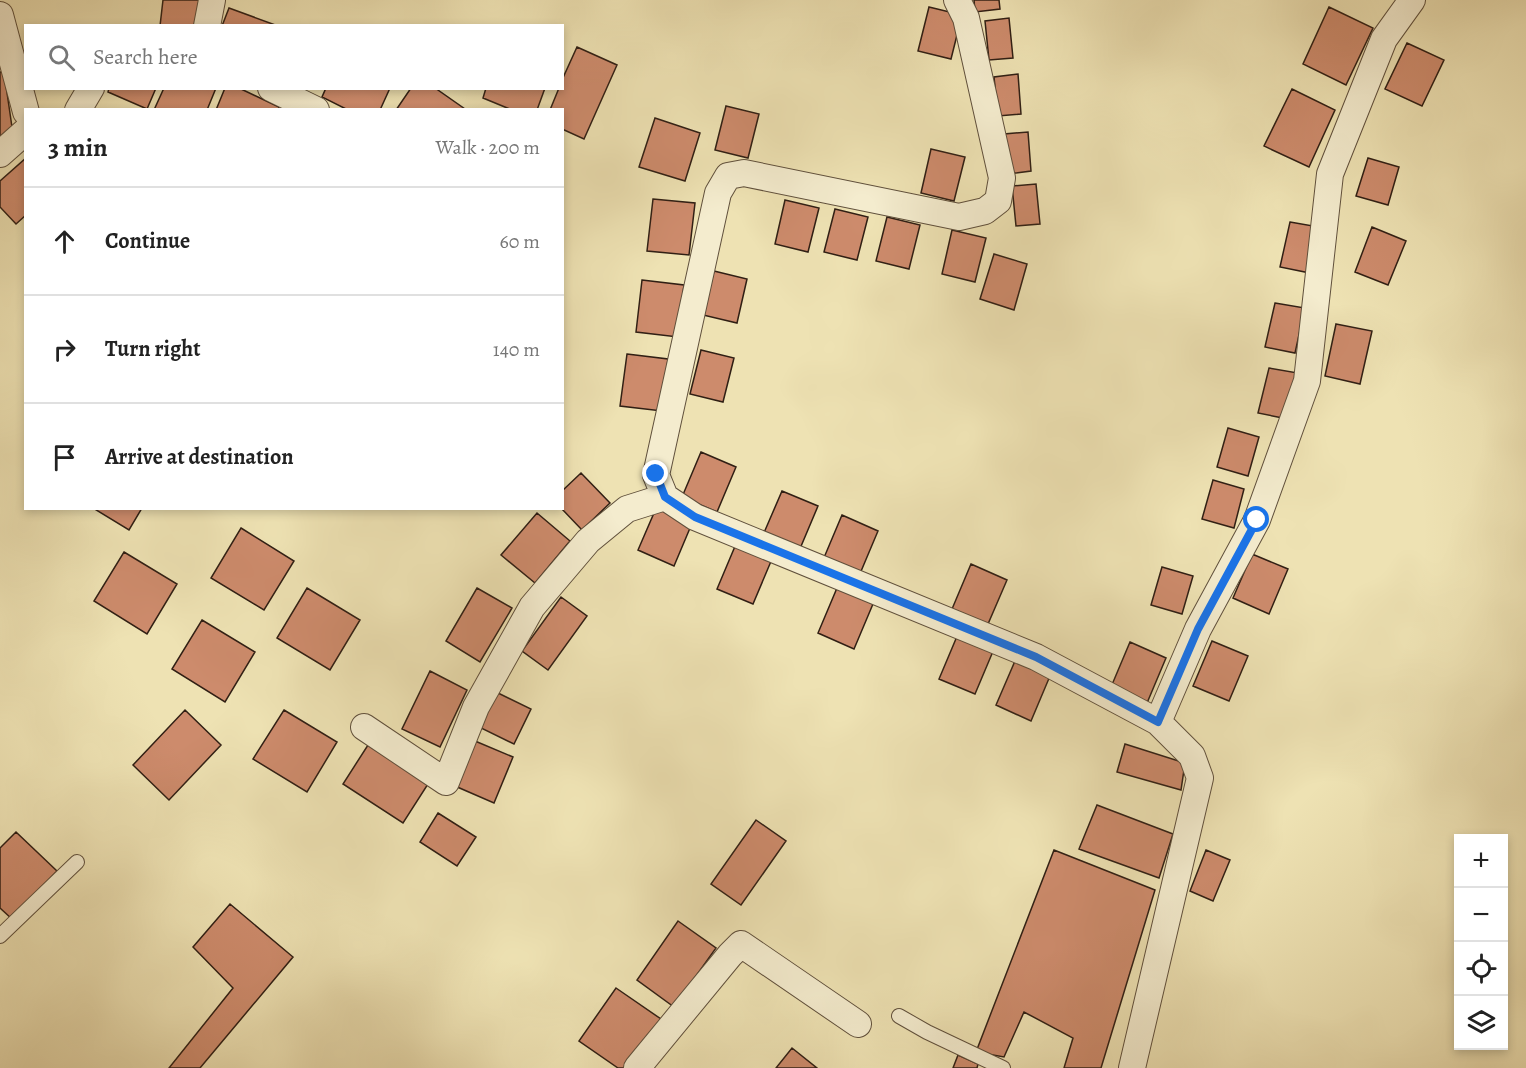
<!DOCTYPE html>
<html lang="en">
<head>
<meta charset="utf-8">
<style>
  body { margin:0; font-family:Alegreya,serif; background:#f6f6f6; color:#222 }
  .controls { position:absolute; right:18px; bottom:18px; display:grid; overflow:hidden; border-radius:0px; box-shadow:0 3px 9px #0003 }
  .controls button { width:54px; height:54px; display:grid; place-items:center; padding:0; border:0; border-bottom:2px solid #e0e0e0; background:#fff; color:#222; font:30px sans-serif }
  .stop { position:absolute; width:18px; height:18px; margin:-14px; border:4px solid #1a73e8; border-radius:50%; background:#fff }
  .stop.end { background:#1a73e8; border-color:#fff; box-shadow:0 2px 6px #0008 }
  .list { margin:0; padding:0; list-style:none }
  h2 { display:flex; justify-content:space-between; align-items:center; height:78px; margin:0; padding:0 24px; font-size:26px }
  h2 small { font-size:20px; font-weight:400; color:#767676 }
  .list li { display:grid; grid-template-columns:39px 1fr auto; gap:18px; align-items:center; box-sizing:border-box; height:108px; padding:0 24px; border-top:2px solid #e0e0e0 }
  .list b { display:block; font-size:22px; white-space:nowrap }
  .list em { font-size:20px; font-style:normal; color:#767676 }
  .icon { flex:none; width:33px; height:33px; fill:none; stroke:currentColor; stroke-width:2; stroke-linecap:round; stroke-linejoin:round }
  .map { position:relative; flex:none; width:1526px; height:1068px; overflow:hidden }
  .search { position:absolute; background:#fff; box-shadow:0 3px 9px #0003; left:24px; top:24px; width:540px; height:66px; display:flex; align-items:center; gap:15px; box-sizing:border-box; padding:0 21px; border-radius:0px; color:#767676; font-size:22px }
  .panel { position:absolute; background:#fff; box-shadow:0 3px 9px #0003; left:24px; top:108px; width:540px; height:402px; border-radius:0px }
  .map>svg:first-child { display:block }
</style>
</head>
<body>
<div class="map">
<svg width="1526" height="1068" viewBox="0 0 1526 1068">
  <rect width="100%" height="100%" fill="#eee2b3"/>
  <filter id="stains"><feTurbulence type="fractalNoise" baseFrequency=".00333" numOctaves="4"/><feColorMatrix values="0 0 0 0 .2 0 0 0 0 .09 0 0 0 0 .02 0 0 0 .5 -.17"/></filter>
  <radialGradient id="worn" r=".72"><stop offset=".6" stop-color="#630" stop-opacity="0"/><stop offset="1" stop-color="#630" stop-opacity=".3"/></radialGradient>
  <path fill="#cd8b6c" stroke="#301f14" stroke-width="1.5" d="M163,0H201L197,26H160Z
    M974,0H999L1000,9L975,12Z
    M929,7L962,15L951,59L918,51Z
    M1329,7L1373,28L1346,85L1303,64Z
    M229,8L278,26H222Z
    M1009,18L1013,58L989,60L985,21Z
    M1407,43L1444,60L1422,106L1385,89Z
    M577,47L617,65L584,139L562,129V110H550L559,88H562V80Z
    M0,72H4L13,134L0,136Z
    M1018,74L1021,114L998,116L994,77Z
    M109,88H156L147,109L108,92Z
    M164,88H216L207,110H154Z
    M225,88H239L279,107L278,110H216Z
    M326,88H390L380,110H348L322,97Z
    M411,88H435L465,109L396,110Z
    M486,88H545L537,110H512L483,98Z
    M1292,89L1335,110L1309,167L1264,146Z
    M726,106L759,114L748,158L715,150Z
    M655,118L700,133L685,181L639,167Z
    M1028,132L1031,171L1008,174L1004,134Z
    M931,149L965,157L954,201L921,193Z
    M26,158V215L16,224L0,207V181Z
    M1368,158L1399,167L1388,205L1356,196Z
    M1036,184L1040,224L1016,226L1012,186Z
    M653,199L695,203L689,255L647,251Z
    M785,200L819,208L808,252L775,244Z
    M835,209L868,217L857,260L824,252Z
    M887,217L920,225L909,269L876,261Z
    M1290,222L1319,227L1310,273L1280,267Z
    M1372,227L1406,241L1388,285L1355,272Z
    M952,230L986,238L975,282L942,274Z
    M994,254L1027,264L1014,310L980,299Z
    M714,271L747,279L737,323L703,315Z
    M642,280L684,285L678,337L636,332Z
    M1275,303L1305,308L1295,353L1265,347Z
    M1336,324L1372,331L1360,384L1325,376Z
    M701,350L734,358L723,402L690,394Z
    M627,354L668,359L662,411L620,406Z
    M1269,368L1298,373L1288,419L1258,413Z
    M1228,428L1259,437L1248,476L1217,467Z
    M701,452L736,467L717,512L682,497Z
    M581,473L610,503L582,530L561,508L562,491Z
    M1213,480L1244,489L1234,528L1202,519Z
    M782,491L818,506L799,551L763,535Z
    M657,506L693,521L674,566L638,550Z
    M93,508H142L129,530Z
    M537,513L570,541L535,583L501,555Z
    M842,515L878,531L859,576L823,560Z
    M241,528L294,561L264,610L211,578Z
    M736,544L772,559L753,604L717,589Z
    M124,552L177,584L147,634L94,601Z
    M1252,554L1288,569L1269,614L1233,598Z
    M971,564L1007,580L988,624L952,609Z
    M1162,567L1193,576L1182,614L1151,605Z
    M307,588L360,620L330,670L277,638Z
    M477,588L512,608L480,662L446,641Z
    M837,588L873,604L854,649L818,633Z
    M561,597L587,616L548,670L522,651Z
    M202,620L255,652L225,702L172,669Z
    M958,634L994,649L975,694L939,679Z
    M1212,641L1248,656L1229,701L1193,686Z
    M1130,642L1166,658L1147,703L1111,687Z
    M1015,661L1050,676L1031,721L996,705Z
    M430,671L467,690L440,747L402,729Z
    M496,692L531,709L514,744L479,727Z
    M185,710L221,745L169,800L133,765Z
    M284,710L337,742L307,792L253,759Z
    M475,741L513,757L494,803L455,786Z
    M1125,744L1185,763L1181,790L1117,772Z
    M368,745L428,784L403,823L343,784Z
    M1097,805L1173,834L1159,878L1079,849Z
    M438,813L476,837L457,866L420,842Z
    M756,820L786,841L741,905L711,884Z
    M16,832L57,871L12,919L0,908V848Z
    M1054,850L1155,890L1101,1068H1064L1073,1038L1024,1012L1004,1057L976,1052Z
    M1206,850L1230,860L1213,901L1190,891Z
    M230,904L293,957L200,1068H169L233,988L193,947Z
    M678,921L716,948L674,1007L637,980Z
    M616,988L661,1019L626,1068H618L579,1041Z
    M792,1048L817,1068H776Z
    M958,1055L978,1064L977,1068H953Z"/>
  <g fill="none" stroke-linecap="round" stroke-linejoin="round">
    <g stroke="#60503c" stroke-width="16">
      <path id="service" d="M0,936L77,862
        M899,1016L927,1032L1003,1068"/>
    </g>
    <g stroke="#60503c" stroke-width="28">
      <path id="minor" d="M957,0L966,18L1002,178L998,201L985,211L959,217L744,173L728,176L718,193L656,475L665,497L695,517L1036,657L1158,722L1192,756L1200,778L1132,1068
        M0,15L26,112
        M207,26L212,0
        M271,88L316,110
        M78,110L91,88
        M0,154L26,131
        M1158,722L1198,629L1257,520L1307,381L1330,174L1384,39L1412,0
        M364,727L446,782L476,707L532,607L588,541L627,509L665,497
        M637,1068L730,955L741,944L858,1024"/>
    </g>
    <use href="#service" stroke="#f4ecce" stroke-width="14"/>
    <use href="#minor" stroke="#f4ecce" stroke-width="26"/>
  </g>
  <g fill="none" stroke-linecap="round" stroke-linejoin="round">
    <path stroke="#1a73e8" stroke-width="8" d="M656,474L665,497L695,517L1036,657L1158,722L1198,629L1257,520"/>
  </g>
  <rect width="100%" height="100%" filter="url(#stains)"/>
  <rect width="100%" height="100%" fill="url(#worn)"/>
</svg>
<div class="controls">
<button>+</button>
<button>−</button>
<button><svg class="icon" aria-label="locate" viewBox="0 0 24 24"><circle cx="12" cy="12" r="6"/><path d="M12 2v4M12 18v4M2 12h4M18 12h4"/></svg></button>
<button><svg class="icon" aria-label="layers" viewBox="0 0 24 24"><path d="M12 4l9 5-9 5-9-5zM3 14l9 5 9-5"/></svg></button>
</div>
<div class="stop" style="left:1257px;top:520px"></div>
<div class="stop end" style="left:656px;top:474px"></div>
<div class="search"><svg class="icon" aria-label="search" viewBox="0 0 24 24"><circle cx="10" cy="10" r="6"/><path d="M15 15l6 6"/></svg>Search here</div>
<section class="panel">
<h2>3 min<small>Walk · 200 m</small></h2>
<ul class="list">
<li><svg class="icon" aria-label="ahead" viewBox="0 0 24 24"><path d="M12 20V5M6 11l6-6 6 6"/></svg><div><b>Continue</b></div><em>60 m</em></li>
<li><svg class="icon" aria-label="right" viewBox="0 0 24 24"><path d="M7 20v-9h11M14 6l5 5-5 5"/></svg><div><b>Turn right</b></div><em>140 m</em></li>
<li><svg class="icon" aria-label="arrive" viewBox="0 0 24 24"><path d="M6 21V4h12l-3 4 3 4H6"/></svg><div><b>Arrive at destination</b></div></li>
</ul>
</section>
</div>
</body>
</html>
